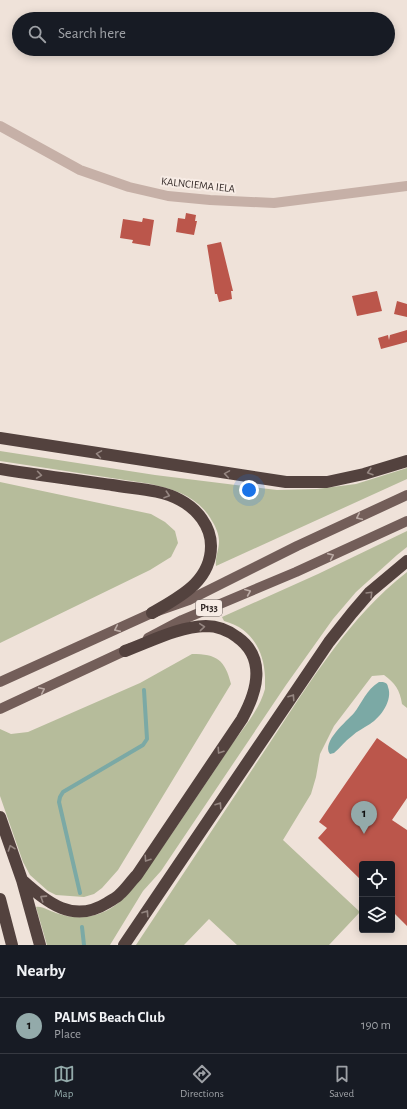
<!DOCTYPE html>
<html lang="en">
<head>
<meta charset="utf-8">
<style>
  body { margin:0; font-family:"Alegreya Sans",sans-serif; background:#20242c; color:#f1f3f6 }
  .controls { position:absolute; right:12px; bottom:12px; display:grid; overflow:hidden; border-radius:4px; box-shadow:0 2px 10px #0003 }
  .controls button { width:36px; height:36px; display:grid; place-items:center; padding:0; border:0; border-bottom:1px solid #363941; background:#171b24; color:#f1f3f6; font:20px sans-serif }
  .you { position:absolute; left:249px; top:490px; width:14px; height:14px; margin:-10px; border:3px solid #fff; border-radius:50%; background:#1a73e8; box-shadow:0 0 0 6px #1a73e833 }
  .badge { display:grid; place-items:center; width:26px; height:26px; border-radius:50%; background:#93aaaa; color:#111; font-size:13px; font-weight:700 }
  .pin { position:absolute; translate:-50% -33px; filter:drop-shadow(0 1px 2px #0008) }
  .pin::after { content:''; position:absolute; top:21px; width:14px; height:12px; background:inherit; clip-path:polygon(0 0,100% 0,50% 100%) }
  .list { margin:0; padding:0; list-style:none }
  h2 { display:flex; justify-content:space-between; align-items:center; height:52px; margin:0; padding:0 16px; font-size:17px }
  h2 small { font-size:13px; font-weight:400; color:#9ea1a6 }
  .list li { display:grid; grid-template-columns:26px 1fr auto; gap:12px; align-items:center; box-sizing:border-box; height:56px; padding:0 16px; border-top:1px solid #363941 }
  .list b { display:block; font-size:15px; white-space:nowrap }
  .list p { margin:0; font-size:13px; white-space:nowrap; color:#9ea1a6 }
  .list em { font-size:13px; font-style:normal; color:#9ea1a6 }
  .icon { flex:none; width:22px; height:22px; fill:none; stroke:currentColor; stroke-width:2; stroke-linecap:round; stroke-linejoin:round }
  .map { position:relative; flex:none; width:407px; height:945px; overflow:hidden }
  .search { position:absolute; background:#171b24; box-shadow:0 2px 10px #0003; left:12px; right:12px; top:12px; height:44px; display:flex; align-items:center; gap:10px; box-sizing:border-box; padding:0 14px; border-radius:22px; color:#9ea1a6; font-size:15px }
  .sheet { height:108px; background:#171b24 }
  nav { display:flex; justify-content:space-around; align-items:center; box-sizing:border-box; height:56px; border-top:1px solid #363941; background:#171b24; font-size:11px; color:#9ea1a6 }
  nav a { display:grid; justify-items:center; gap:2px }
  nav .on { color:#93aaaa }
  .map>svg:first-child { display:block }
</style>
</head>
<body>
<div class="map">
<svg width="407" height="945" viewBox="0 0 407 945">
  <rect width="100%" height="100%" fill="#efe2d9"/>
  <path fill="#b6bc9b" d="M0,451L155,475L277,490L317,489L356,484L407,468V479L216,566C215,557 219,550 219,541C219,535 216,527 212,521C199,497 176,490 151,484L0,461Z
    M0,482L151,514L165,522L175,531L178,543L171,557L150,570L0,643Z
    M407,531V547L397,555L356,592L333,619L286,685L161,871L143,891L110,945H47L36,907C43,906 49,911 56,913C73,919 89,919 106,911C116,906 126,897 133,888C143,877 151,863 160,851C182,819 204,786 226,753C238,734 259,712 265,689C265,686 265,681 265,677C264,650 251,628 224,621L222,617L318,574Z
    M407,572V708L402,704C400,690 395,683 384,675L372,676L334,726L320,754L316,777L311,794L283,840L360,912L329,945H237L209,919L184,945H136C181,877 226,809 271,741C311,681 349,617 407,572Z
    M192,654C217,654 225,660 231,684L118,870L102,888L94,894L84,897L56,895L48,891L30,875L23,862L0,796V729L11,734L28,732L140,683Z"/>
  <path fill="#7ba9a5" d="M379,682C384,682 387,682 388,687C393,700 381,717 370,724C364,728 357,731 352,736C345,741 340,748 334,753L330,754C321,742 347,721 354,713C362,703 366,690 379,682Z"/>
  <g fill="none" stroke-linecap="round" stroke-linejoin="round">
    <path stroke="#7ba9a5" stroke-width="4" d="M80,893L59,802L60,797L63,792L143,745L147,739L144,690
      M82,927L84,945"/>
  </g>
  <path fill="#bb564b" d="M186,213L196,215L195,221H197L194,235L176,232L178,218L185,219Z
    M143,218L154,220L150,246L132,243L133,240L120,238L123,219L142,222Z
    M221,242L233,291H231L232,299L219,302L217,294H215L207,245Z
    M377,291L382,311L357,316L352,296Z
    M397,301L407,304V317L394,314Z
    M407,330V342L381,349L378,338L388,335L389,340L390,335Z
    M377,738L407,759V798L392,820L407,830V926L392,911V864H362V881L318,838L327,828L319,822Z"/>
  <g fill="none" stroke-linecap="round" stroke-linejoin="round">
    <path stroke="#c6b0a7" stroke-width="10" d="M0,126L80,170L129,187L168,196L210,200L274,203L407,186"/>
    <path stroke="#735e59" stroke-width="10" d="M148,638L182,620L296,572L407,521
      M0,682L152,613L189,600L297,546L407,495
      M0,709L131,648"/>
    <path stroke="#53423e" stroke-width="12" d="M0,438L286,482H327L364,474L407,461
      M0,469C37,475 75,480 112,485C134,489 160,489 180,500C197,509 211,526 211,546C211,582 179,597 152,613
      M0,817L22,880L40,945
      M22,880C48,903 73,924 107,903C111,900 117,898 120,894C126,889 131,881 137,875L242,719C257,692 267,658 237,637C229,631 218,626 206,626C178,627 152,641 125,651
      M0,899L12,945
      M124,945L329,642L352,613L370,592L407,561"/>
  </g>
  <defs><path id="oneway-chevron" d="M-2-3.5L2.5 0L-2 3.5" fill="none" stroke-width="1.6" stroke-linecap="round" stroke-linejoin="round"/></defs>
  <g stroke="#958681">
    <use href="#oneway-chevron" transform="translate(99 454) rotate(-171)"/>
    <use href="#oneway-chevron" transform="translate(370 472) rotate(163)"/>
    <use href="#oneway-chevron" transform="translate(227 474) rotate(-171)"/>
    <use href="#oneway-chevron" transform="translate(39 475) rotate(8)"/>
    <use href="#oneway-chevron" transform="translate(167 495) rotate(18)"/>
    <use href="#oneway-chevron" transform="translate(370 594) rotate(-45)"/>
    <use href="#oneway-chevron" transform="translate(202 627) rotate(-5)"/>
    <use href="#oneway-chevron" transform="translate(292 697) rotate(-56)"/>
    <use href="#oneway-chevron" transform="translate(220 751) rotate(124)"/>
    <use href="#oneway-chevron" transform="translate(219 805) rotate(-56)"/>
    <use href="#oneway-chevron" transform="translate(11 848) rotate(-109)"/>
    <use href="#oneway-chevron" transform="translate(147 859) rotate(124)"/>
    <use href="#oneway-chevron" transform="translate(43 898) rotate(-147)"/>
    <use href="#oneway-chevron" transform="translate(146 913) rotate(-56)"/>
  </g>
  <g stroke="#bcaca6">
    <use href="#oneway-chevron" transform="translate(359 517) rotate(155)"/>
    <use href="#oneway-chevron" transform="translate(331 556) rotate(-24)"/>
    <use href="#oneway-chevron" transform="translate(248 592) rotate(-23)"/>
    <use href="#oneway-chevron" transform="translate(117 629) rotate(156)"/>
    <use href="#oneway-chevron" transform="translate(42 690) rotate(-25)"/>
  </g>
  <g text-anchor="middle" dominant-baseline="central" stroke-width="4" stroke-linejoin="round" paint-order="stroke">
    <rect fill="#f7ece5" stroke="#6e6460" stroke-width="1" x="196" y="600" width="26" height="16" rx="3"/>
    <g font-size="10" font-weight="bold" fill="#332927">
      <text x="209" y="608">P133</text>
    </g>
    <g font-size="11" fill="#332927" stroke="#f7ece5">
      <text transform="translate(198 185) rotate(6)">KALNCIEMA IELA</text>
    </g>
  </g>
</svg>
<div class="controls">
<button><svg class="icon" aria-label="locate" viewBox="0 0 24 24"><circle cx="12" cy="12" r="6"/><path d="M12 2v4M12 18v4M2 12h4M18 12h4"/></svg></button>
<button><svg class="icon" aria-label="layers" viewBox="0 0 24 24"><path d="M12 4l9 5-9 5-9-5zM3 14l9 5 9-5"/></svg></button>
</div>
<div class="you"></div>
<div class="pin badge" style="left:364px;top:834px">1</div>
<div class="search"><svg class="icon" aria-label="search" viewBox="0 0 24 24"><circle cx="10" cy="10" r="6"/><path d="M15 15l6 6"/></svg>Search here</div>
</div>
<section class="sheet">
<h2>Nearby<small></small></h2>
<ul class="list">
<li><span class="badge">1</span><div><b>PALMS Beach Club</b><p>Place</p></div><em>190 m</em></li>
</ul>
</section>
<nav>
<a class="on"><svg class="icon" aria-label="map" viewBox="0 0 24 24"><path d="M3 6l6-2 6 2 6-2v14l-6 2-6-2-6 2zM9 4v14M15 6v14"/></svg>Map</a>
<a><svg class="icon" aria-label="directions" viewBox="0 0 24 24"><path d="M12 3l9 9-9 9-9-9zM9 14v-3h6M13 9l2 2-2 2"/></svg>Directions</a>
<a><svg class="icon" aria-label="saved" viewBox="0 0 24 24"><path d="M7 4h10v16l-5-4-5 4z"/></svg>Saved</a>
</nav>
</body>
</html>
